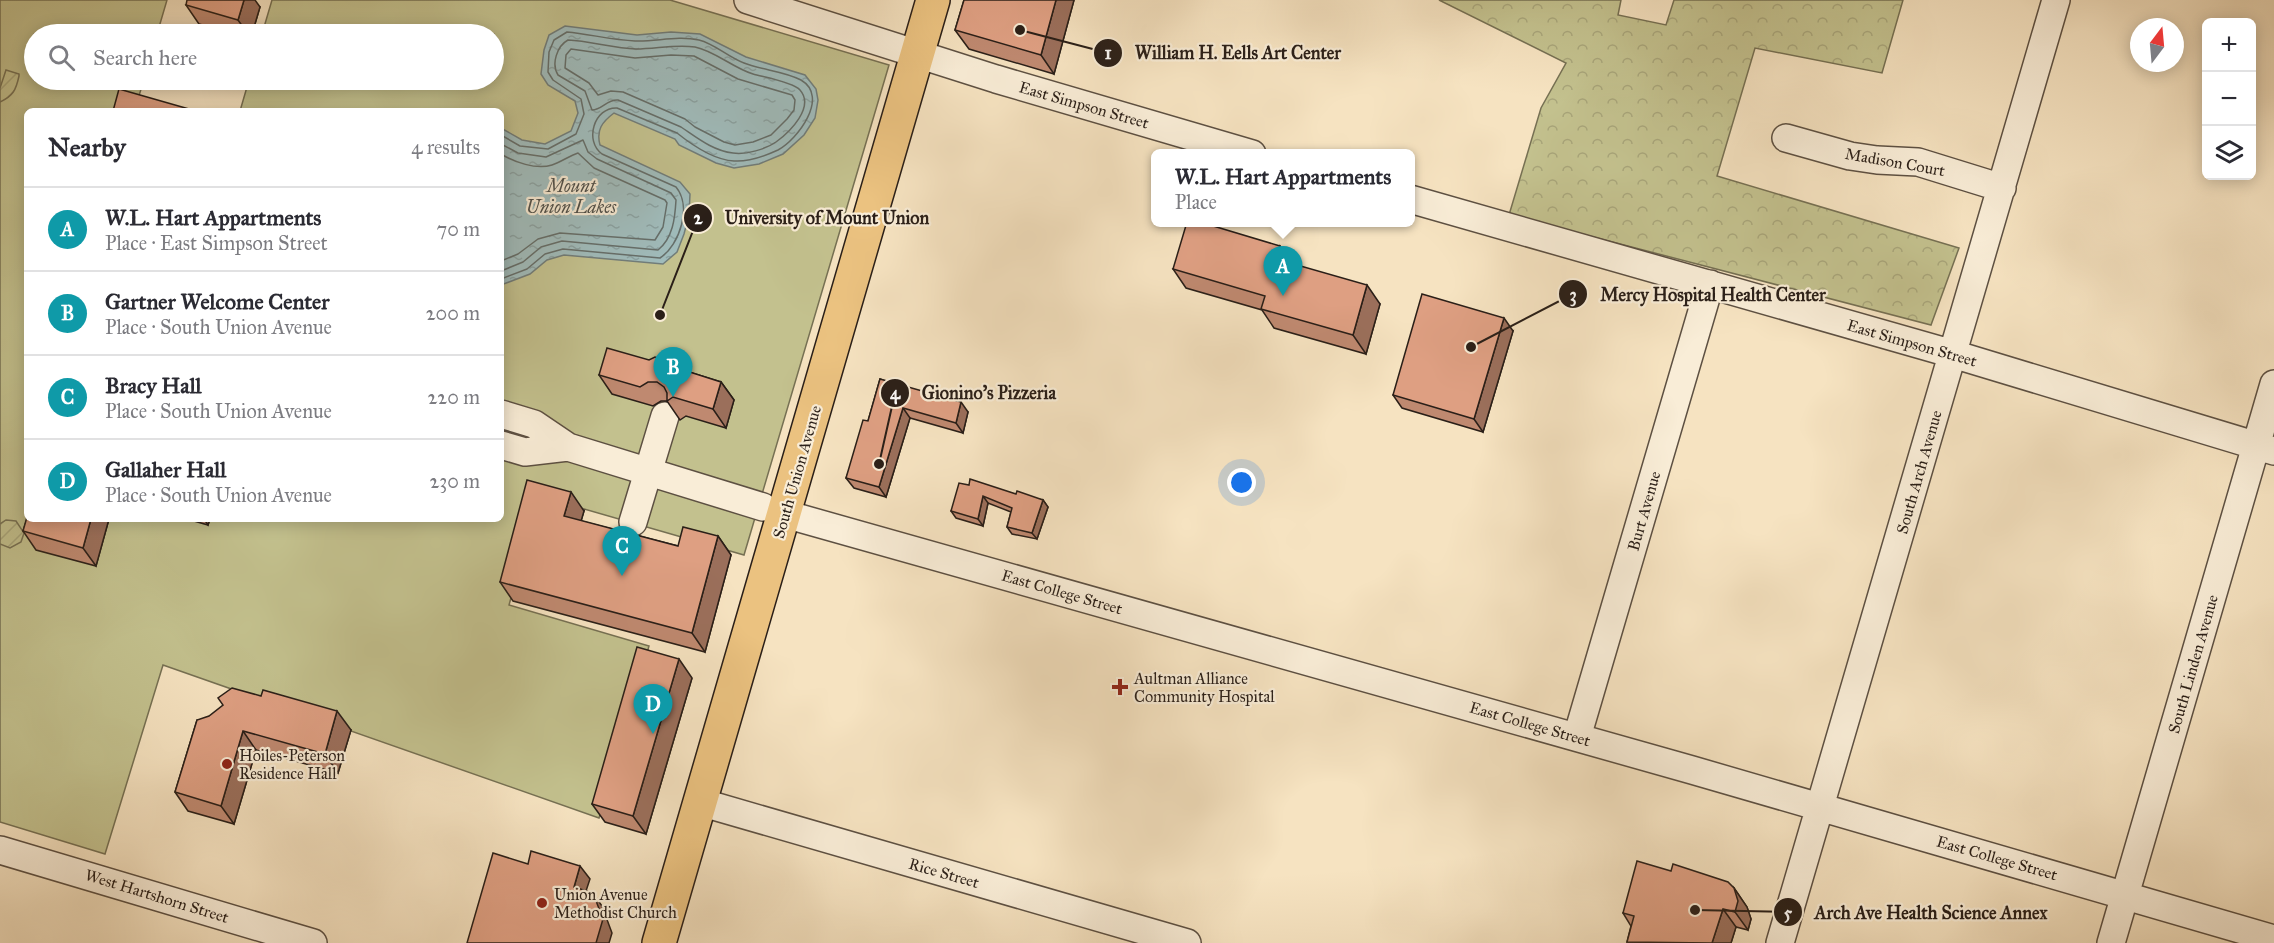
<!DOCTYPE html>
<html lang="en">
<head>
<meta charset="utf-8">
<style>
  body { margin:0; font-family:"IM FELL Great Primer",serif; background:#f2f2f3; color:#2b2b33 }
  .controls { position:absolute; right:18px; top:18px; display:grid; overflow:hidden; border-radius:9px; box-shadow:0 3px 15px #0003 }
  .controls button { width:54px; height:54px; display:grid; place-items:center; padding:0; border:0; border-bottom:2px solid #e1e1e2; background:#fff; color:#2b2b33; font:30px sans-serif }
  .compass { position:absolute; left:2130px; top:18px; width:54px; height:54px; border-radius:50%; background:#fff; box-shadow:0 3px 15px #0003; rotate:16deg }
  .you { position:absolute; left:1242px; top:483px; width:21px; height:21px; margin:-15px; border:4px solid #fff; border-radius:50%; background:#1a73e8; box-shadow:0 0 0 9px #1a73e833 }
  .badge { display:grid; place-items:center; width:39px; height:39px; border-radius:50%; background:#111827; color:#fff; font-size:20px; font-weight:700 }
  .pin { position:absolute; translate:-50% -50px; filter:drop-shadow(0 2px 3px #0008) }
  .pin::after { content:''; position:absolute; top:32px; width:21px; height:18px; background:inherit; clip-path:polygon(0 0,100% 0,50% 100%) }
  .popup { position:absolute; left:1151px; top:149px; width:264px; height:78px; box-sizing:border-box; display:grid; place-content:center; border-radius:9px; background:#fff; filter:drop-shadow(0 2px 4px #0005); font-size:20px; white-space:nowrap; color:#7c7c81 }
  .popup b { font-size:22px; color:#2b2b33 }
  .popup::after { content:''; position:absolute; left:50%; top:100%; margin-left:-12px; border:12px solid transparent; border-top-color:#fff }
  .list { margin:0; padding:0; list-style:none }
  h2 { display:flex; justify-content:space-between; align-items:center; height:78px; margin:0; padding:0 24px; font-size:26px }
  h2 small { font-size:20px; font-weight:400; color:#7c7c81 }
  .list li { display:grid; grid-template-columns:39px 1fr auto; gap:18px; align-items:center; box-sizing:border-box; height:84px; padding:0 24px; border-top:2px solid #e1e1e2 }
  .list b { display:block; font-size:22px; white-space:nowrap }
  .list p { margin:0; font-size:20px; white-space:nowrap; color:#7c7c81 }
  .list em { font-size:20px; font-style:normal; color:#7c7c81 }
  .icon { flex:none; width:33px; height:33px; fill:none; stroke:currentColor; stroke-width:2; stroke-linecap:round; stroke-linejoin:round }
  .map { position:relative; flex:none; width:2274px; height:943px; overflow:hidden }
  .search { position:absolute; background:#fff; box-shadow:0 3px 15px #0003; left:24px; top:24px; width:480px; height:66px; display:flex; align-items:center; gap:15px; box-sizing:border-box; padding:0 21px; border-radius:33px; color:#7c7c81; font-size:22px }
  .panel { position:absolute; background:#fff; box-shadow:0 3px 15px #0003; left:24px; top:108px; width:480px; height:414px; border-radius:9px }
  .map>svg:first-child { display:block }
</style>
</head>
<body>
<div class="map">
<svg width="2274" height="943" viewBox="0 0 2274 943">
  <defs>
    <pattern id="forest-crowns" width="20" height="18" patternUnits="userSpaceOnUse" patternTransform="scale(1.5)"><rect width="20" height="18" fill="#c3c18e"/><path d="M2 6a3 3 0 1 1 6 0M12 15a3 3 0 1 1 6 0" fill="none" stroke="#a8a57a"/></pattern>
    <pattern id="garden-furrows" width="10" height="10" patternUnits="userSpaceOnUse" patternTransform="scale(1.5)"><rect width="10" height="10" fill="#c3c18e"/><path d="M-1 1l2-2M0 10L10 0M9 11l2-2" fill="none" stroke="#a8a57a"/></pattern>
    <pattern id="water-ripples" width="26" height="14" patternUnits="userSpaceOnUse" patternTransform="scale(1.5)"><rect width="26" height="14" fill="#a0bcbc"/><path d="M2 4q2-2 4 0t4 0M15 11q2-2 4 0t4 0" fill="none" stroke="#8aa1a1"/></pattern>
  </defs>
  <rect width="100%" height="100%" fill="#f6e3c1"/>
  <filter id="stains"><feTurbulence type="fractalNoise" baseFrequency=".00333" numOctaves="4"/><feColorMatrix values="0 0 0 0 .2 0 0 0 0 .09 0 0 0 0 .02 0 0 0 .5 -.17"/></filter>
  <radialGradient id="worn" r=".72"><stop offset=".6" stop-color="#630" stop-opacity="0"/><stop offset="1" stop-color="#630" stop-opacity=".3"/></radialGradient>
  <path fill="url(#forest-crowns)" stroke="#767053" stroke-width="1.5" d="M1439,0H1621L1618,15L1666,25L1674,0H1903L1882,73L1755,48L1717,176L1959,248L1931,325L1509,215L1541,108L1566,63Z"/>
  <path fill="#c3c18e" stroke="#767053" stroke-width="1.5" d="M0,0H167L157,34H34V80H144L134,111H27V519H501V111H240L249,80H494V34H262L272,0H670L889,65L744,555L539,496L509,605L649,646L599,818L163,665L105,854L0,822Z"/>
  <path fill="url(#garden-furrows)" stroke="#767053" stroke-width="1.5" d="M6,70L19,74V76C16,90 13,96 0,102V88Z
    M6,520L16,521L24,533L21,542L10,548L0,544V524Z"/>
  <path fill="url(#water-ripples)" stroke="#717d7a" stroke-width="1.5" d="M565,26L637,35L671,32L700,34L746,57L805,75L816,89L818,100L815,118L804,135L783,154L759,164L734,168L716,163L679,145L675,139L614,113C602,122 596,130 600,145L680,182L690,194L689,215L684,234L677,252L663,264L564,255L547,260L530,274L501,285V128L522,140L545,144L571,131L578,113L575,101L548,85L541,74L544,50L549,35Z"/>
  <g fill="none" stroke-linecap="round" stroke-linejoin="round">
    <path stroke="#656e6a" stroke-width="1.5" d="M568,40C590,41 613,48 636,49C656,49 675,44 695,47C715,51 733,68 753,74C763,77 793,82 800,90C815,107 790,132 776,142C766,149 746,155 733,153C713,151 696,137 681,127L618,100C607,99 602,110 592,110L585,91L558,75C551,64 557,46 568,40Z
      M571,49L635,58L671,55L694,56L738,79L792,95L795,100L794,110L787,119L771,135L753,142L735,145L724,142L695,127L685,119L623,92L611,91L598,95L589,83L565,68L566,55Z
      M501,135L520,146L548,149L576,134L584,114L581,99L553,80L548,72L549,52L554,40L567,32C589,34 612,40 635,41C656,42 677,35 699,40C715,44 728,57 744,63C761,70 784,71 801,80C830,97 797,140 778,150C765,156 748,162 734,161C714,160 692,145 677,133L617,108C594,107 584,141 602,154L676,187C692,206 680,245 660,258L563,249L545,254L527,269L501,279
      M501,144L518,153L546,157L583,140L588,152L597,159L671,193L676,200C675,218 673,238 658,250L562,241L541,247L523,262L501,271
      M501,154C514,162 536,170 552,165C561,162 569,156 578,153L594,168L665,200L667,203L663,227L655,240L560,233L538,239L518,254L501,261"/>
    <g stroke="#5d5042" stroke-width="30">
      <path id="minor" d="M748,0L996,79L1252,154
        M1786,138L1850,156L1877,160L1918,162L2002,188
        M1410,199L1953,354L2274,451
        M501,414L534,424L568,447L763,507
        M501,445L525,452L568,447
        M785,514L1692,770L2274,939
        M633,522L665,416
        M1577,737L1710,284
        M700,802L1187,943
        M0,850L313,943
        M1780,943L2056,0
        M2111,943L2274,384"/>
    </g>
    <g stroke="#2a1f18" stroke-width="36">
      <path id="major" d="M659,943L933,0"/>
    </g>
    <use href="#minor" stroke="#f9edd7" stroke-width="27"/>
    <use href="#major" stroke="#ebc280" stroke-width="33"/>
  </g>
  <path fill="#bf8970" stroke="#2a1f18" stroke-width="1.5" d="M964,0H1074L1054,74L969,49L955,30Z
    M186,5L260,7L252,34H236L199,24Z
    M1293,264L1380,304L1366,354L1274,328L1262,310L1186,288L1173,269Z
    M1513,331L1483,432L1402,408L1393,395Z
    M649,360L681,365L686,371L721,382L734,400L726,428L686,416L680,420L667,401H661L653,406L612,394L599,375Z
    M880,379L968,412L963,433L910,418L886,497L854,488L846,478L868,421Z
    M969,485L1043,500L1048,507L1037,539L1012,534L1007,527L1011,512L988,503L983,526L956,518L951,511Z
    M584,511L581,521L678,546L718,536L731,555L705,652L513,601L500,582Z
    M27,519H109L96,566L36,550L23,531Z
    M187,519H210L208,525Z
    M692,678L646,834L605,822L592,804Z
    M197,720L351,730L338,773L256,750L234,824L188,811L175,792Z
    M1734,888L1747,907L1751,919L1748,930L1736,927L1731,943L1627,942L1631,926L1623,913Z"/>
  <path fill="#9b6f5b" stroke="#2a1f18" stroke-width="1.5" d="M244,0H255L260,7L252,34H248L238,20Z
    M1056,0H1074L1054,74L1041,55Z
    M1280,246L1293,264L1276,259Z
    M1367,285L1380,304L1366,354L1353,335Z
    M1504,318L1513,331L1483,432L1474,419Z
    M721,382L734,400L726,428L713,409Z
    M961,402L968,412L963,433L956,423Z
    M903,408L910,418L886,497L879,487Z
    M571,492L584,511L577,535L564,516Z
    M983,496L988,503L983,526L978,519Z
    M1043,500L1048,507L1037,539L1032,533Z
    M91,519H109L96,566L83,548Z
    M204,519H210L208,525Z
    M718,536L731,555L705,652L692,633Z
    M679,659L692,678L646,834L633,816Z
    M337,711L351,730L338,773L325,754Z
    M243,731L256,750L234,824L221,806Z
    M580,866L590,879L583,900L574,887Z
    M1734,888L1747,907L1751,919L1748,930L1735,912Z
    M593,893L602,906L612,933L609,943H596Z
    M1723,909L1736,927L1731,943H1712Z"/>
  <path fill="#de9f82" stroke="#2a1f18" stroke-width="1.5" d="M187,0H244L238,20L186,5Z
    M964,0H1056L1041,55L955,30Z
    M119,89L196,111H113Z
    M1187,222H1200L1280,246L1276,259L1367,285L1353,335L1261,309L1265,296L1173,269Z
    M1422,294L1504,318L1474,419L1393,395Z
    M607,348L649,360L655,357L681,365L683,370L721,382L713,409L673,397L667,401V393L664,387L657,382H648L640,387L599,375Z
    M880,379L961,402L956,423L903,408L879,487L846,478L863,420L868,421Z
    M970,479L1016,494L1017,491L1043,500L1032,533L1007,527L1012,508L983,496L978,519L951,511L959,483L969,485Z
    M527,480L571,492L564,516L678,546L683,527L718,536L692,633L500,582Z
    M27,517V519H91L83,548L23,531Z
    M637,647L679,659L633,816L592,804Z
    M232,688L261,696L263,690L337,711L325,754L243,731L221,806L175,792L197,720L209,716L223,705L218,698Z
    M531,851L580,866L574,887L593,893L603,919L596,943H467L493,853L528,864Z
    M1637,861L1671,871L1673,864L1728,882L1734,888L1738,901L1735,912L1723,909L1712,943L1627,942L1634,916L1623,913Z"/>
  <g fill="#8f2418" stroke="#f9edd7" stroke-width="2">
    <path d="M1117 678h6v6h6v6h-6v6h-6v-6h-6v-6h6z"/>
    <circle cx="227" cy="764" r="6"/>
    <circle cx="542" cy="903" r="6"/>
  </g>
  <g text-anchor="middle" dominant-baseline="central" stroke-width="4.5" stroke-linejoin="round" paint-order="stroke">
    <g font-size="16" fill="#2a1f18" stroke="#f9edd7">
      <text transform="translate(1084 105) rotate(16)">East Simpson Street</text>
      <text transform="translate(1895 162) rotate(10)">Madison Court</text>
      <text transform="translate(1912 343) rotate(16)">East Simpson Street</text>
      <text transform="translate(797 472) rotate(-74)">South Union Avenue</text>
      <text transform="translate(1919 472) rotate(-74)">South Arch Avenue</text>
      <text transform="translate(1644 511) rotate(-74)">Burt Avenue</text>
      <text transform="translate(1062 592) rotate(16)">East College Street</text>
      <text transform="translate(2193 664) rotate(-74)">South Linden Avenue</text>
      <text transform="translate(1530 724) rotate(16)">East College Street</text>
      <text transform="translate(1997 858) rotate(16)">East College Street</text>
      <text transform="translate(944 873) rotate(16)">Rice Street</text>
      <text transform="translate(157 896) rotate(17)">West Hartshorn Street</text>
    </g>
    <g font-size="16" fill="#2a1f18" stroke="#f9edd7" text-anchor="start">
      <text x="1134" y="678">Aultman Alliance<tspan x="1134" dy="18">Community Hospital</tspan></text>
      <text x="239" y="755">Hoiles-Peterson<tspan x="239" dy="18">Residence Hall</tspan></text>
      <text x="554" y="894">Union Avenue<tspan x="554" dy="18">Methodist Church</tspan></text>
    </g>
    <g font-size="18" font-style="italic" fill="#4d4e49" stroke="#f9edd7">
      <text x="571" y="186">Mount<tspan x="571" dy="21">Union Lakes</tspan></text>
    </g>
  </g>
  <path fill="none" stroke="#2a1f18" stroke-width="2" d="M1020 30L1108 53M660 315L698 218M1471 347L1573 294M879 464L895 393M1695 910L1788 912"/>
  <g fill="#2a1f18" stroke="#f9edd7" stroke-width="2">
    <circle cx="1020" cy="30" r="6"/>
    <circle cx="660" cy="315" r="6"/>
    <circle cx="1471" cy="347" r="6"/>
    <circle cx="879" cy="464" r="6"/>
    <circle cx="1695" cy="910" r="6"/>
    <circle cx="1108" cy="53" r="15"/>
    <circle cx="698" cy="218" r="15"/>
    <circle cx="1573" cy="294" r="15"/>
    <circle cx="895" cy="393" r="15"/>
    <circle cx="1788" cy="912" r="15"/>
  </g>
  <g font-size="18" text-anchor="middle" font-weight="bold" fill="#fff">
    <text x="1108" y="59">1</text>
    <text x="698" y="224">2</text>
    <text x="1573" y="301">3</text>
    <text x="895" y="399">4</text>
    <text x="1788" y="919">5</text>
  </g>
  <g font-size="18" text-anchor="middle" font-weight="bold" fill="#2a1f18" stroke="#f9edd7" stroke-width="4.5" stroke-linejoin="round" paint-order="stroke">
    <text x="1238" y="59">William H. Eells Art Center</text>
    <text x="827" y="224">University of Mount Union</text>
    <text x="1713" y="301">Mercy Hospital Health Center</text>
    <text x="989" y="399">Gionino's Pizzeria</text>
    <text x="1931" y="919">Arch Ave Health Science Annex</text>
  </g>
  <rect width="100%" height="100%" filter="url(#stains)"/>
  <rect width="100%" height="100%" fill="url(#worn)"/>
</svg>
<div class="controls">
<button>+</button>
<button>−</button>
<button><svg class="icon" aria-label="layers" viewBox="0 0 24 24"><path d="M12 4l9 5-9 5-9-5zM3 14l9 5 9-5"/></svg></button>
</div>
<svg class="compass" viewBox="-18 -18 36 36"><path d="M0-13l5 13h-10z" fill="#e53935"/><path d="M0 13l5-13h-10z" fill="#7c7c81"/></svg>
<div class="you"></div>
<div class="pin badge" style="left:1283px;top:296px;background:#0f9aa8">A</div>
<div class="popup"><b>W.L. Hart Appartments</b>Place</div>
<div class="pin badge" style="left:673px;top:397px;background:#0f9aa8">B</div>
<div class="pin badge" style="left:622px;top:576px;background:#0f9aa8">C</div>
<div class="pin badge" style="left:653px;top:734px;background:#0f9aa8">D</div>
<div class="search"><svg class="icon" aria-label="search" viewBox="0 0 24 24"><circle cx="10" cy="10" r="6"/><path d="M15 15l6 6"/></svg>Search here</div>
<section class="panel">
<h2>Nearby<small>4 results</small></h2>
<ul class="list">
<li><span class="badge" style="background:#0f9aa8">A</span><div><b>W.L. Hart Appartments</b><p>Place · East Simpson Street</p></div><em>70 m</em></li>
<li><span class="badge" style="background:#0f9aa8">B</span><div><b>Gartner Welcome Center</b><p>Place · South Union Avenue</p></div><em>200 m</em></li>
<li><span class="badge" style="background:#0f9aa8">C</span><div><b>Bracy Hall</b><p>Place · South Union Avenue</p></div><em>220 m</em></li>
<li><span class="badge" style="background:#0f9aa8">D</span><div><b>Gallaher Hall</b><p>Place · South Union Avenue</p></div><em>230 m</em></li>
</ul>
</section>
</div>
</body>
</html>
